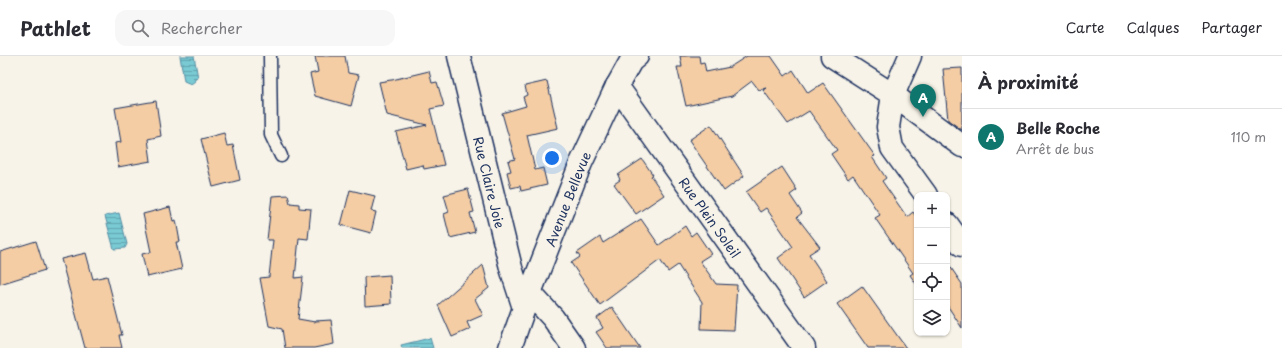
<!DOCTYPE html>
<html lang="fr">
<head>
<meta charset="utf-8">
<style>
  body { margin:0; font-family:"Playpen Sans",sans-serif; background:#f7f7f7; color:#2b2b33 }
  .controls { position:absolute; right:12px; bottom:12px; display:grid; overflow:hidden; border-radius:8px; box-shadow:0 1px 3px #0004 }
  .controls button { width:36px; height:36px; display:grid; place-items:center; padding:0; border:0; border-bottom:1px solid #e1e1e2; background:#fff; color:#2b2b33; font:20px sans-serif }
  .you { position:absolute; left:552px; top:102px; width:14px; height:14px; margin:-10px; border:3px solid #fff; border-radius:50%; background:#1a73e8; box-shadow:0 0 0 6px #1a73e833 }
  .badge { display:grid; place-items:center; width:26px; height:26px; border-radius:50%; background:#0f766e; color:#fff; font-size:13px; font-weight:700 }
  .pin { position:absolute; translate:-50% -33px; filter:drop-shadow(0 1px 2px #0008) }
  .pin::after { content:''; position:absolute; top:21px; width:14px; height:12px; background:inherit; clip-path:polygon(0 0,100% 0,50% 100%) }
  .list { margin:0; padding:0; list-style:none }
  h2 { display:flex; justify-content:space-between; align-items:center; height:52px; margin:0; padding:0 16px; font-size:17px }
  h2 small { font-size:13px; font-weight:400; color:#7c7c81 }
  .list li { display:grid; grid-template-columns:26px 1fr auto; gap:12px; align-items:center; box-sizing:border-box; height:56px; padding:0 16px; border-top:1px solid #e1e1e2 }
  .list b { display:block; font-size:15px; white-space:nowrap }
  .list p { margin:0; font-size:13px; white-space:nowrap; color:#7c7c81 }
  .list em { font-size:13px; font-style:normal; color:#7c7c81 }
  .icon { flex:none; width:22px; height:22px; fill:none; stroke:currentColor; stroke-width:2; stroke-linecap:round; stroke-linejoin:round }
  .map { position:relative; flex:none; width:962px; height:292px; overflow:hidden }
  header { display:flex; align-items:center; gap:24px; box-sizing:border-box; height:56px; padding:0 20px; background:#fff; border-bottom:1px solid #e1e1e2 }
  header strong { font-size:19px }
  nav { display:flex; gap:22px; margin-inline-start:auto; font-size:14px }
  .search { width:280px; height:36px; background:#f7f7f7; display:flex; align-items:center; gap:10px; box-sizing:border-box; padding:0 14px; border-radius:12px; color:#7c7c81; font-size:15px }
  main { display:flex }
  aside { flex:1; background:#fff }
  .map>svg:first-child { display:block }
</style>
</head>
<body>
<header>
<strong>Pathlet</strong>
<div class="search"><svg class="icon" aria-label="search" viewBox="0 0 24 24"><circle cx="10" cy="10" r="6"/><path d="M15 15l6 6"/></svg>Rechercher</div>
<nav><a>Carte</a><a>Calques</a><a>Partager</a></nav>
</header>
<main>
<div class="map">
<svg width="962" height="292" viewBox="0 0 962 292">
  <defs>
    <pattern id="water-rules" width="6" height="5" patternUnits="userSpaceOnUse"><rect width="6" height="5" fill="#79cad3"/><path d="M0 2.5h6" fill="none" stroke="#62a4ae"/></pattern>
  </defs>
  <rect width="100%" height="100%" fill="#f7f3e8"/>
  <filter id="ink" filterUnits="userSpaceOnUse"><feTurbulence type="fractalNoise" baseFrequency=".025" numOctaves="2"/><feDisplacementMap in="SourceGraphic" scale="8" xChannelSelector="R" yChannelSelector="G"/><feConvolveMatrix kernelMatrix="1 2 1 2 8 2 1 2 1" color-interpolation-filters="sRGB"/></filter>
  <g filter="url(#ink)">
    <path fill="url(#water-rules)" stroke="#538ca4" d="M180,0H194L198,22L195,23V25L191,28L184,25Z
      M119,157L127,188L125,192L114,193L105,160Z
      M430,282L433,292H402L401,289Z"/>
    <path fill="#f4cda4" stroke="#1b2f5e" d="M315,0H345L348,17L359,19L351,50L315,40L310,18L318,16Z
      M680,0H699L700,7L704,6L706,16L730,11L747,0H771L785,20L793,14L808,37L823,27L875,100L872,101L886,122L882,125L907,161L913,156L917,162V229L910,219L913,217L875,162L880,159L853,119L848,123L831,98L837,94L809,55L788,68L763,34L766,32L759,34L752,25L732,40L686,50L677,11H682Z
      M962,12V74L948,64L943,13Z
      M429,15L432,27L437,26L444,50L430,53L444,109L424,113L423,109L406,113L396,76L427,69L387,59L379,26L391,24H392Z
      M547,25L558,72L527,79L535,114L543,112L547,129L521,135L520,130L511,132L507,116L511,115L508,105L515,103L502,57L526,50L523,41L527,39L525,30Z
      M156,45L161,80L148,83L151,105L118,111L115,87L121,86L115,52Z
      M711,69L744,120L724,135L689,84Z
      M224,77L227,90L233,89L240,124L213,131L201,83Z
      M642,103L653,119L651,120L664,139L636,158L614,128L620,124L618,119Z
      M782,111L797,134L790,139L802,157L797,161L820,191L809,198L827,225L804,241L778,202L793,191L766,152L760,156L746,136Z
      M468,133L474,156L470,157L475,176L450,182L444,158L449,156L444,139Z
      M350,134L375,140L371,155L376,156L371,177L341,169Z
      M288,139L290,147L299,148V152L311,153L308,183L299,182L295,222L303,221L298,263L315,266V265L331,264L334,288L314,292H285L282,273L269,270L260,222L269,221L273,184H267L272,140Z
      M170,151L173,165L176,164L180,186H176L182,213L147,221L142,198L151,196L143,158Z
      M641,163L659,189L685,170L691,180L696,176L711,198L700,205L716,228L737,229L734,274L701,273L702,246L678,209L668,216L660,204L600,249L571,207L580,201L577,197L600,181L603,187Z
      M36,185L45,214L0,228V196Z
      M86,197L93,223L107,220L122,279H119L122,292H85L61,203Z
      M947,206L962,228V272L947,249Z
      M483,209L489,232L475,243L483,259L467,266L470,273L452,281L438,249Z
      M390,219L391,248L365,250L364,221Z
      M862,230L906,292H868L837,248Z
      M612,251L640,292H607L596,276L603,272L597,262Z"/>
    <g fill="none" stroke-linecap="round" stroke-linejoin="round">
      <g stroke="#1b2f5e" stroke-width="15">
        <path id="lane" d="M270,0L271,79L281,100"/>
      </g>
      <g stroke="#1b2f5e" stroke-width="25">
        <g id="street">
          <path id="s1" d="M459,0L511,212L524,252"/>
          <path d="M832,0L893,39L962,90"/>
          <path d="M910,0L893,39L888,71L892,92L926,139"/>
          <path id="s2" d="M617,30L804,292"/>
          <path d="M947,168L962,189"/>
          <path d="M530,237L553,262L574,292"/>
          <path id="s3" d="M510,292L524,252L581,107L617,30L631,5L637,0"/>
        </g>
      </g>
      <use href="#lane" stroke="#f7f3e8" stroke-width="12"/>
      <use href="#street" stroke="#f7f3e8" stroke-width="22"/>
    </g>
  </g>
  <g text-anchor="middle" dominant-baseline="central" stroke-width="3" stroke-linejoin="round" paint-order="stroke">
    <g font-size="13" fill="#1b2f5e" stroke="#f7f3e8">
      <text stroke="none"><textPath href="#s1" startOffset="130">Rue Claire Joie</textPath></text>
      <text stroke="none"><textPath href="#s3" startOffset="160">Avenue Bellevue</textPath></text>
      <text stroke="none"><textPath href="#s2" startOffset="161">Rue Plein Soleil</textPath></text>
    </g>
  </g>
</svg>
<div class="controls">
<button>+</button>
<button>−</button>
<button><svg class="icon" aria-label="locate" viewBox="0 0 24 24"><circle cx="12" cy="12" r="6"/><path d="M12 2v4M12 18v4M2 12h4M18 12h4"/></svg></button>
<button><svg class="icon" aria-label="layers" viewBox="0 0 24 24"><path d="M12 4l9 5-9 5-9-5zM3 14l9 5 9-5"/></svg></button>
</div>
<div class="you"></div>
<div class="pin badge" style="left:923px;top:61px">A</div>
</div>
<aside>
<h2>À proximité<small></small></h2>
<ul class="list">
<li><span class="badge">A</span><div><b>Belle Roche</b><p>Arrêt de bus</p></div><em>110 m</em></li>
</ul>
</aside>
</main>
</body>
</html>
